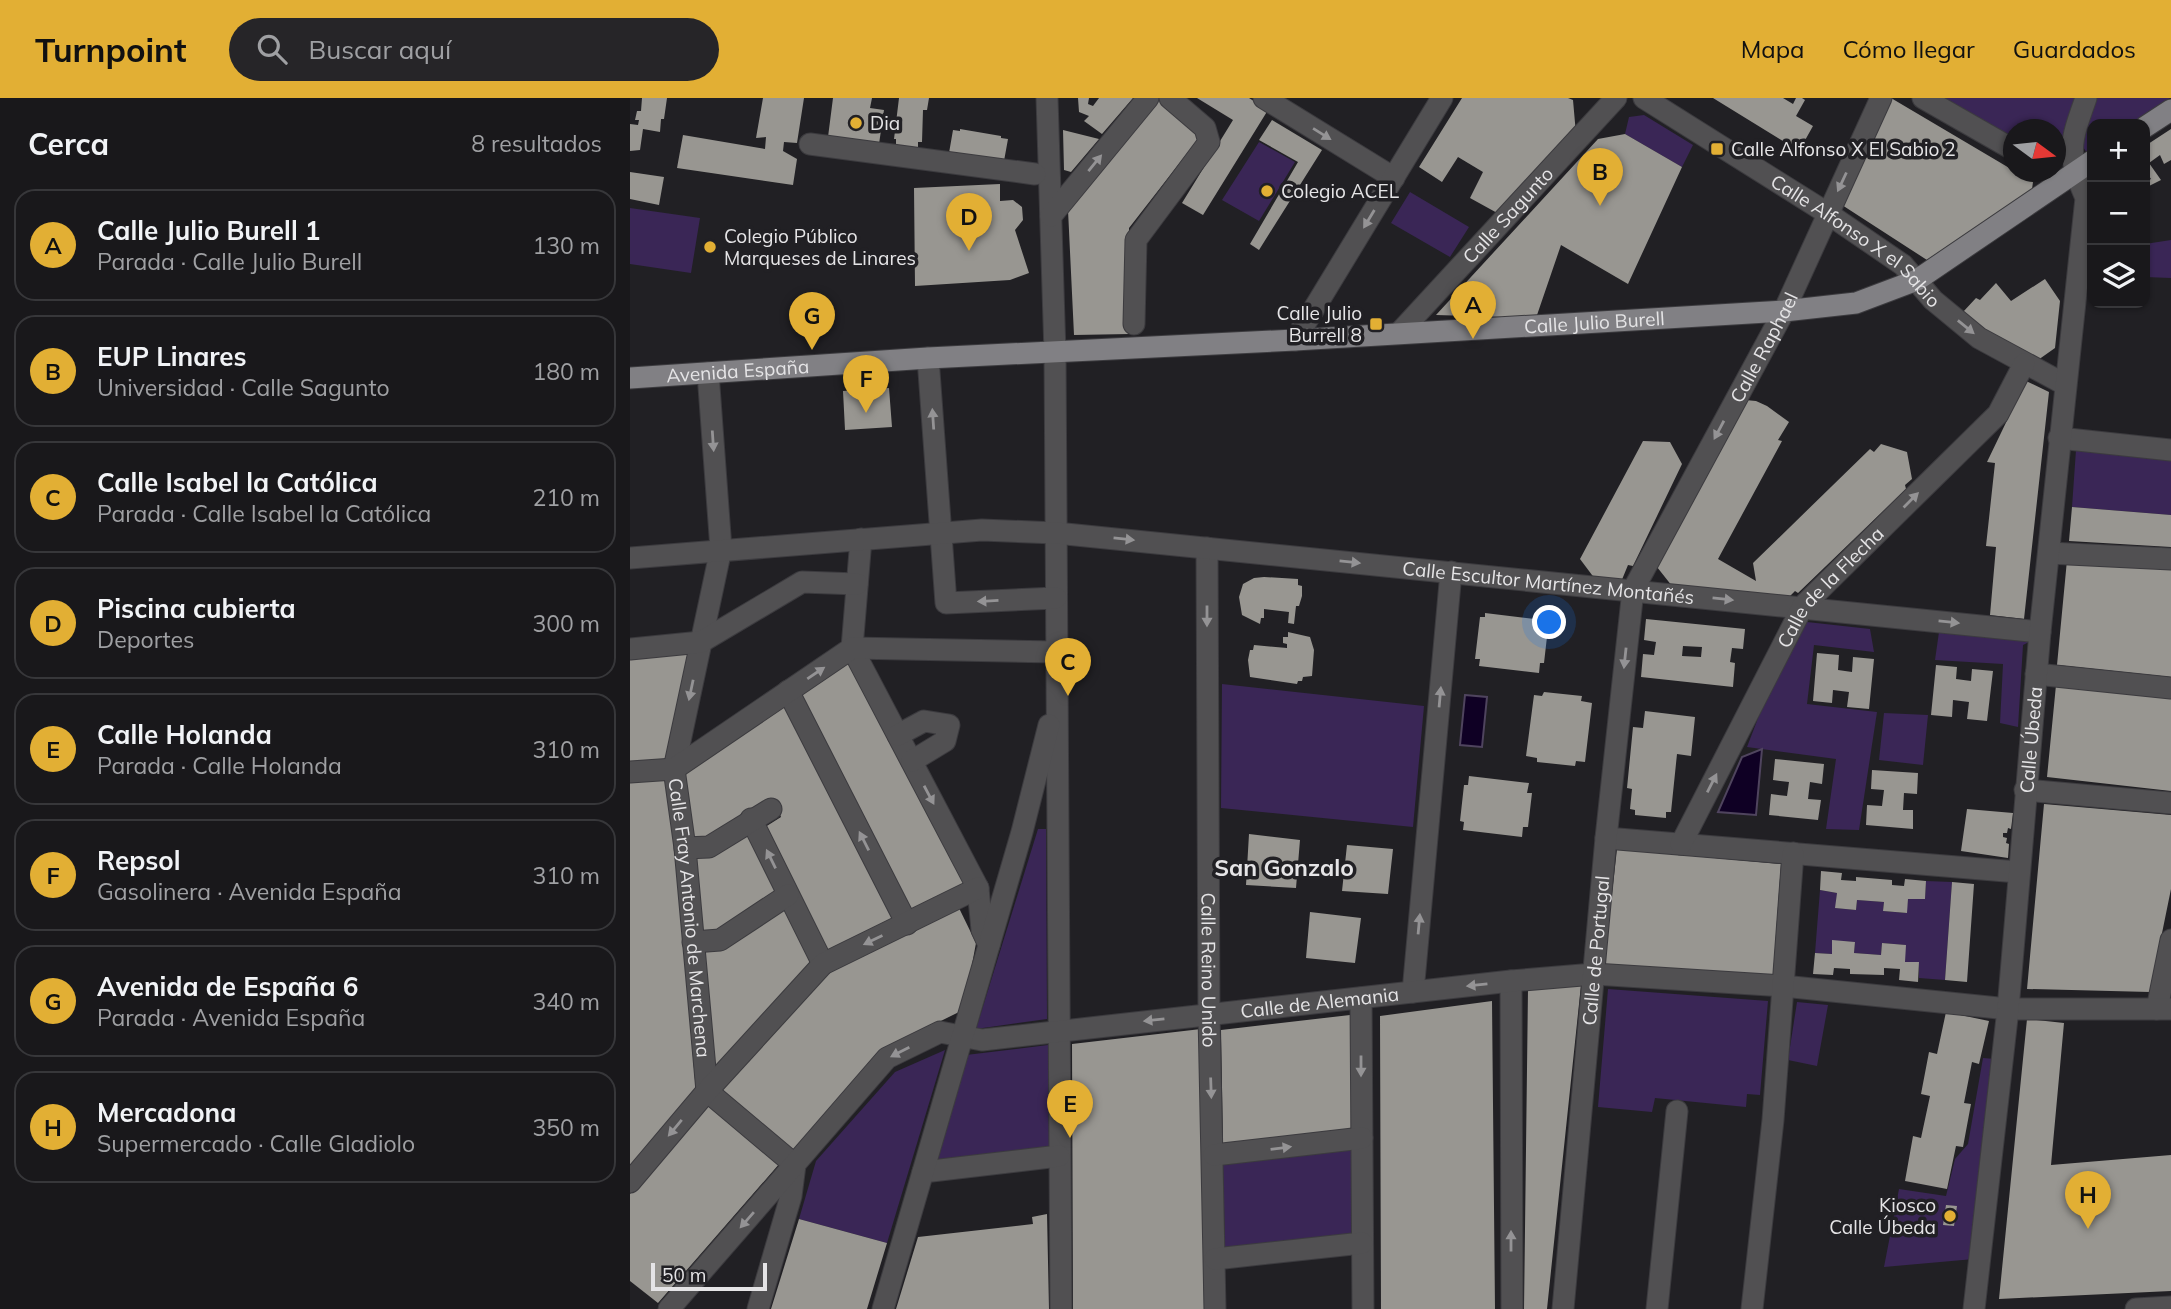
<!DOCTYPE html>
<html lang="es">
<head>
<meta charset="utf-8">
<style>
  body { margin:0; font-family:Mulish,sans-serif; background:#262528; color:#f1f3f6 }
  .controls { position:absolute; right:21px; top:21px; display:grid; overflow:hidden; border-radius:14px; box-shadow:0 2px 5px #0004 }
  .controls button { width:63px; height:63px; display:grid; place-items:center; padding:0; border:0; border-bottom:2px solid #37373a; background:#19181b; color:#f1f3f6; font:35px sans-serif }
  .compass { position:absolute; left:1373px; top:21px; width:63px; height:63px; border-radius:50%; background:#19181b; box-shadow:0 2px 5px #0004; rotate:105deg }
  .scale { position:absolute; left:21px; bottom:18px; width:116px; box-sizing:border-box; padding-left:7px; border:4px solid #e5e4e6; border-top:0; font-size:19px; line-height:24px; white-space:nowrap; color:#e5e4e6; -webkit-text-stroke:5px #212024; paint-order:stroke }
  .you { position:absolute; left:920px; top:525px; width:24px; height:24px; margin:-18px; border:5px solid #fff; border-radius:50%; background:#1a73e8; box-shadow:0 0 0 10px #1a73e833 }
  .badge { display:grid; place-items:center; width:46px; height:46px; border-radius:50%; background:#e2af34; color:#111; font-size:23px; font-weight:700 }
  .pin { position:absolute; translate:-50% -58px; filter:drop-shadow(0 2px 4px #0008) }
  .pin::after { content:''; position:absolute; top:37px; width:24px; height:21px; background:inherit; clip-path:polygon(0 0,100% 0,50% 100%) }
  .list { margin:0; padding:0; list-style:none }
  h2 { display:flex; justify-content:space-between; align-items:center; height:91px; margin:0; padding:0 28px; font-size:30px }
  h2 small { font-size:23px; font-weight:400; color:#9fa0a3 }
  .list li { display:grid; grid-template-columns:46px 1fr auto; gap:21px; align-items:center; box-sizing:border-box; height:112px; margin:0 14px 14px; padding:0 14px; border:2px solid #37373a; border-radius:21px }
  .list b { display:block; font-size:26px; white-space:nowrap }
  .list p { margin:0; font-size:23px; white-space:nowrap; color:#9fa0a3 }
  .list em { font-size:23px; font-style:normal; color:#9fa0a3 }
  .icon { flex:none; width:38px; height:38px; fill:none; stroke:currentColor; stroke-width:2; stroke-linecap:round; stroke-linejoin:round }
  .map { position:relative; flex:none; width:1541px; height:1211px; overflow:hidden }
  header { display:flex; align-items:center; gap:42px; box-sizing:border-box; height:98px; padding:0 35px; background:#e2af34; color:#111 }
  header strong { font-size:33px }
  nav { display:flex; gap:38px; margin-inline-start:auto; font-size:24px }
  .search { width:490px; height:63px; background:#262528; display:flex; align-items:center; gap:18px; box-sizing:border-box; padding:0 24px; border-radius:38px; color:#9fa0a3; font-size:26px }
  main { display:flex }
  aside { flex:1; background:#19181b }
  .map>svg:first-child { display:block }
</style>
</head>
<body>
<header>
<strong>Turnpoint</strong>
<div class="search"><svg class="icon" aria-label="search" viewBox="0 0 24 24"><circle cx="10" cy="10" r="6"/><path d="M15 15l6 6"/></svg>Buscar aquí</div>
<nav><a>Mapa</a><a>Cómo llegar</a><a>Guardados</a></nav>
</header>
<main>
<aside>
<h2>Cerca<small>8 resultados</small></h2>
<ul class="list">
<li><span class="badge">A</span><div><b>Calle Julio Burell 1</b><p>Parada · Calle Julio Burell</p></div><em>130 m</em></li>
<li><span class="badge">B</span><div><b>EUP Linares</b><p>Universidad · Calle Sagunto</p></div><em>180 m</em></li>
<li><span class="badge">C</span><div><b>Calle Isabel la Católica</b><p>Parada · Calle Isabel la Católica</p></div><em>210 m</em></li>
<li><span class="badge">D</span><div><b>Piscina cubierta</b><p>Deportes</p></div><em>300 m</em></li>
<li><span class="badge">E</span><div><b>Calle Holanda</b><p>Parada · Calle Holanda</p></div><em>310 m</em></li>
<li><span class="badge">F</span><div><b>Repsol</b><p>Gasolinera · Avenida España</p></div><em>310 m</em></li>
<li><span class="badge">G</span><div><b>Avenida de España 6</b><p>Parada · Avenida España</p></div><em>340 m</em></li>
<li><span class="badge">H</span><div><b>Mercadona</b><p>Supermercado · Calle Gladiolo</p></div><em>350 m</em></li>
</ul>
</aside>
<div class="map">
<svg width="1541" height="1211" viewBox="0 0 1541 1211">
  <rect width="100%" height="100%" fill="#212024"/>
  <path fill="#3a2656" d="M1310,0H1450L1435,41L1426,53V32H1384L1383,41Z
    M1464,0H1540L1500,26H1462V51L1457,55L1449,43Z
    M1014,17L1063,47L1052,69L995,36L999,19Z
    M629,44L665,64L629,123L592,102Z
    M780,94L839,129L820,159L761,125Z
    M0,110L70,120L61,175L0,166Z
    M1541,142V180L1515,179V146Z
    M1446,352L1541,363V417L1442,409Z
    M1177,524L1240,531L1244,554L1184,547L1177,606L1247,614L1229,732L1196,731L1206,661L1117,649L1135,602Z
    M1309,534L1401,543L1393,547L1388,629L1370,625L1373,566L1305,562Z
    M592,586L794,608L783,729L591,710Z
    M1254,615L1298,617L1293,667L1249,662Z
    M408,731H416L417,921L346,931Z
    M1296,783L1322,784L1315,882L1289,880V865L1275,864V847L1252,845L1251,857L1224,855L1225,844L1202,843V856L1185,855L1190,792L1207,795L1206,810L1226,812L1227,802L1254,804L1253,813L1276,815L1278,801H1295Z
    M978,891L1138,903L1130,997L1117,996L1116,1009L1025,1000L1022,1014L968,1009Z
    M1167,904L1198,907L1187,968L1158,962Z
    M418,947L419,1049L306,1064L336,957Z
    M315,952L257,1145L169,1121L186,1063L265,974Z
    M1353,960L1365,961L1344,1161L1254,1169L1269,1091L1316,1098L1325,1061L1338,1046Z
    M724,1049V1137L595,1150L593,1067Z"/>
  <path fill="#0f0024" stroke="#4f445e" stroke-width="2" d="M835,597L857,599L852,649L830,647Z
    M1132,651L1126,717L1088,714L1112,659Z"/>
  <path fill="#989691" fill-rule="evenodd" d="M12,0H37L34,21H31L30,34L13,31L10,52L0,53V26L8,27L9,22H5L7,13H11Z
    M133,0H174L167,45L154,44L153,53L167,61L163,87L47,70L53,37L135,51L136,39L126,40Z
    M203,0H242L240,10L254,12L249,46L198,39Z
    M269,0H299L297,12H293L292,44H288V50L266,47V41H264Z
    M448,0H459L458,6L463,8L469,0H503L472,36L454,23L459,18L449,14Z
    M530,0L573,35L499,130L500,236L444,237L438,112Z
    M567,0H619L638,12L573,117L552,105L603,22Z
    M832,0H938L943,2L946,36L869,116L840,100L853,74L828,59L812,84L789,69Z
    M1083,0H1153L1163,6L1166,0H1172L1175,2L1166,18L1183,28L1169,53Z
    M1261,0L1403,84L1402,91L1297,162L1212,107Z
    M642,22L692,52L629,152L620,146L668,64L629,42Z
    M330,31L371,38V40L378,41L374,63L319,55L323,32L330,33Z
    M1541,31V62L1534,66L1530,57L1519,65L1531,82L1515,90V84L1521,81L1515,72V48Z
    M433,32L469,41L441,74L434,72Z
    M995,36L1052,69L998,186L931,147L906,220L806,217L968,41Z
    M0,74L34,79L29,107L0,101Z
    M370,86V103L383,102L392,109L393,122L385,132L399,175L380,182L285,188L284,90Z
    M1415,181L1430,203L1425,250L1408,262L1355,233L1333,214L1346,200L1350,202L1366,185L1381,203Z
    M1396,283L1419,294L1394,521L1360,517L1366,449L1356,448L1365,365L1357,364Z
    M259,290L262,329L215,332L213,293Z
    M1115,302L1126,303L1137,308L1159,324L1148,342L1152,343L1088,461L1126,483L1123,465L1240,351L1244,354L1251,346L1277,354L1282,381L1275,387L1276,391L1168,495L1165,493L1158,500L1042,488L1027,469L1035,455L1032,453Z
    M1013,343L1040,344L1052,366L1003,468L998,467L991,484L965,481L950,461Z
    M1442,409L1541,417V449L1439,443Z
    M1437,462L1541,468V579L1427,567Z
    M634,479L668,481V487L672,488V498L669,508H666L664,526L658,525L659,514L634,511V520H631L630,526L612,517L609,499L613,486L624,480Z
    M855,515L913,522V529L918,530L914,565H910L909,575L849,568L850,561H845L850,519H855Z
    M1016,521L1115,531L1113,551L1102,550L1100,564L1105,565L1103,589L1011,579L1013,556L1024,557L1026,544L1014,542ZM1053,548L1072,549L1071,559L1052,558Z
    M658,534L680,539L684,552L682,578L673,579L672,583H668L667,586L620,579L618,562L620,552H623L624,547L657,550V546L653,545V539H658Z
    M62,553L38,665L0,668V559Z
    M1187,555L1209,557L1208,572L1222,574L1223,559L1244,561L1239,611L1217,609L1219,594L1203,592L1202,605L1183,603Z
    M221,563L338,785L279,817L168,596Z
    M1306,567L1327,569L1326,581L1341,583L1342,571L1363,573L1357,623L1337,621L1339,604L1323,602L1322,619L1301,617Z
    M1426,587L1541,599V693L1417,679Z
    M914,594L952,598L951,603L962,605L955,664L946,663L945,668L907,664V660L896,658L904,597L912,598Z
    M155,604L265,820L198,855L132,731L151,719L143,700L78,741L61,742L51,673Z
    M1015,613L1065,619L1061,658L1047,656L1041,714H1036V720L1005,717V712L1000,711L1002,691L997,690L1003,629L1013,630Z
    M1145,661L1194,666L1192,686L1180,684L1178,701L1191,702L1188,722L1139,717L1141,696L1157,698L1159,684L1143,682Z
    M1242,672L1288,675L1287,696L1274,695L1273,712H1283V731L1236,727L1237,707L1252,708L1254,692L1241,691Z
    M839,678L899,685L897,695H902L898,729H893L892,739L833,732L834,724L830,723L834,687H838Z
    M39,679L66,994L0,1073V682Z
    M1414,706L1541,717V791L1520,894L1397,891Z
    M1337,711L1383,715L1381,731L1378,730L1377,735H1373V739L1377,740L1376,745L1379,746L1378,760L1331,753Z
    M118,732L149,794L87,836L68,838L60,758Z
    M619,736L670,742L666,790L616,787Z
    M717,747L763,751L758,796L712,793Z
    M987,751L1151,766L1143,878L974,867Z
    M1191,773L1212,775L1211,782L1226,783V779L1262,782V787L1274,788L1275,781L1296,783L1295,801H1278L1277,815L1253,813L1254,804L1227,802L1226,812L1205,810L1207,795L1190,792Z
    M1322,784L1344,786L1337,884L1315,882Z
    M156,806L185,863L81,977L69,852Z
    M329,810L346,845L341,872L329,914L248,954L160,1056L87,994L193,874Z
    M680,814L731,820L725,865L676,860Z
    M1202,842L1225,844L1224,855L1251,857L1252,845L1276,847L1275,864H1289L1288,884L1269,882L1270,871L1254,870V877L1220,876V871L1204,870L1203,877L1183,876L1185,855L1202,856Z
    M951,887L917,1211H894L898,891Z
    M862,903L865,1211H751L750,918Z
    M1316,914L1359,923L1349,966L1342,964L1334,1005L1341,1006L1333,1049L1326,1048L1317,1091L1275,1083L1283,1038L1291,1040L1300,998L1291,996L1299,954L1307,956Z
    M720,917L722,1035L593,1047L591,932Z
    M1397,921L1434,925L1421,1067L1541,1057V1193L1369,1201Z
    M571,931L574,1211H443L442,946Z
    M80,1006L150,1065L28,1205L0,1183V1096Z
    M1316,1107L1327,1108L1324,1128L1313,1127Z
    M417,1116L419,1211H266L288,1139L403,1126L402,1119Z
    M169,1121L257,1145L237,1211H141Z"/>
  <g fill="none" stroke-linecap="round" stroke-linejoin="round">
    <g stroke="#3c3b3f" stroke-width="23">
      <g id="minor">
        <path d="M417,0L425,255L431,1211"/>
        <path d="M634,0L764,80"/>
        <path id="s1" d="M1014,0L1197,115L1273,167L1303,202L1349,240L1434,286"/>
        <path d="M1293,0L1384,52"/>
        <path d="M180,46L405,76"/>
        <path d="M421,118L518,0"/>
        <path d="M504,226L506,142L579,44L575,30L540,0"/>
        <path id="s2" d="M770,234L986,0"/>
        <path d="M665,242L812,0"/>
        <path d="M298,260L316,505L426,500"/>
        <path id="s3" d="M78,275L91,451L44,671L55,750L77,993L165,1067L161,1098L128,1211"/>
        <path d="M1429,340L1541,352"/>
        <path d="M231,441L222,550L348,790L352,832L359,847"/>
        <path id="s4" d="M577,450L579,916L585,1211"/>
        <path d="M1419,455L1541,461"/>
        <path id="s5" d="M0,460L352,432L426,435L1410,534"/>
        <path d="M0,551L71,544L172,484L227,486"/>
        <path d="M1406,576L1541,590"/>
        <path d="M158,593L277,826"/>
        <path d="M268,637L294,623L319,627L315,643L282,663"/>
        <path d="M0,674L44,671L222,550L426,554"/>
        <path d="M1395,692L1541,705"/>
        <path d="M121,721L193,866"/>
        <path d="M976,740L1388,774"/>
        <path id="s6" d="M1051,746L1173,508L1368,316L1394,266"/>
        <path d="M55,750L79,749L141,711"/>
        <path d="M63,844L90,842L158,797"/>
        <path d="M881,883L882,1211"/>
        <path d="M783,894L821,474"/>
        <path d="M731,900L733,1211"/>
        <path d="M1527,911L1541,842"/>
        <path d="M584,1057L732,1040"/>
        <path d="M293,1074L429,1058"/>
        <path d="M0,1084L77,993L193,866L348,790"/>
        <path d="M585,1161L732,1145"/>
        <path id="s7" d="M39,1211L257,960L310,934L352,942L881,883L964,876L1153,888L1378,911H1541"/>
        <path d="M253,1211L392,734L419,627"/>
        <path id="s8" d="M933,1211L976,740L1003,492L1154,213L1251,0"/>
        <path d="M1027,1211L1047,1013"/>
        <path d="M1122,1211L1143,1022L1163,755"/>
        <path id="s9" d="M1344,1211L1378,911L1410,534L1456,100C1436,55 1440,45 1456,0"/>
        <path d="M1506,1211L1541,1209"/>
      </g>
    </g>
    <g stroke="#3c3b3f" stroke-width="23">
      <g id="major">
        <path d="M1515,29L1541,12"/>
        <path id="s10" d="M0,280L298,260L665,242L1154,213L1226,205L1287,182L1462,63"/>
      </g>
    </g>
    <use href="#minor" stroke="#515052" stroke-width="21"/>
    <use href="#major" stroke="#818084" stroke-width="21"/>
  </g>
  <defs><path id="oneway-solid" d="M-6-.8H1V-3.2L6.5 0L1 3.2V.8H-6Z" transform="scale(1.75)"/></defs>
  <g fill="#949395">
    <use href="#oneway-solid" transform="translate(692 36) rotate(32)"/>
    <use href="#oneway-solid" transform="translate(465 65) rotate(-51)"/>
    <use href="#oneway-solid" transform="translate(1212 84) rotate(115)"/>
    <use href="#oneway-solid" transform="translate(739 121) rotate(121)"/>
    <use href="#oneway-solid" transform="translate(1336 229) rotate(39)"/>
    <use href="#oneway-solid" transform="translate(303 321) rotate(-94)"/>
    <use href="#oneway-solid" transform="translate(1089 332) rotate(118)"/>
    <use href="#oneway-solid" transform="translate(83 343) rotate(86)"/>
    <use href="#oneway-solid" transform="translate(1281 402) rotate(-45)"/>
    <use href="#oneway-solid" transform="translate(494 441) rotate(6)"/>
    <use href="#oneway-solid" transform="translate(720 464) rotate(6)"/>
    <use href="#oneway-solid" transform="translate(1093 501) rotate(6)"/>
    <use href="#oneway-solid" transform="translate(358 503) rotate(177)"/>
    <use href="#oneway-solid" transform="translate(577 518) rotate(90)"/>
    <use href="#oneway-solid" transform="translate(1319 524) rotate(6)"/>
    <use href="#oneway-solid" transform="translate(995 560) rotate(96)"/>
    <use href="#oneway-solid" transform="translate(186 575) rotate(-34)"/>
    <use href="#oneway-solid" transform="translate(61 592) rotate(102)"/>
    <use href="#oneway-solid" transform="translate(810 599) rotate(-85)"/>
    <use href="#oneway-solid" transform="translate(1082 685) rotate(-63)"/>
    <use href="#oneway-solid" transform="translate(299 697) rotate(62)"/>
    <use href="#oneway-solid" transform="translate(234 743) rotate(-117)"/>
    <use href="#oneway-solid" transform="translate(141 761) rotate(-116)"/>
    <use href="#oneway-solid" transform="translate(789 826) rotate(-85)"/>
    <use href="#oneway-solid" transform="translate(243 842) rotate(154)"/>
    <use href="#oneway-solid" transform="translate(847 887) rotate(174)"/>
    <use href="#oneway-solid" transform="translate(524 922) rotate(174)"/>
    <use href="#oneway-solid" transform="translate(270 954) rotate(153)"/>
    <use href="#oneway-solid" transform="translate(731 968) rotate(90)"/>
    <use href="#oneway-solid" transform="translate(581 990) rotate(88)"/>
    <use href="#oneway-solid" transform="translate(45 1030) rotate(130)"/>
    <use href="#oneway-solid" transform="translate(651 1050) rotate(-7)"/>
    <use href="#oneway-solid" transform="translate(117 1122) rotate(131)"/>
    <use href="#oneway-solid" transform="translate(881 1143) rotate(-90)"/>
  </g>
  <g fill="#e2af34" stroke="#212024" stroke-width="2.5">
    <circle cx="226" cy="25" r="7"/>
    <rect x="1080" y="44" width="14" height="14" rx="3.5"/>
    <circle cx="637" cy="93" r="7"/>
    <circle cx="80" cy="149" r="7"/>
    <rect x="739" y="219" width="14" height="14" rx="3.5"/>
    <circle cx="1320" cy="1118" r="7"/>
  </g>
  <g text-anchor="middle" dominant-baseline="central" stroke-width="7" stroke-linejoin="round" paint-order="stroke">
    <g font-size="19" fill="#e5e4e6" stroke="#212024" text-anchor="start">
      <text x="240" y="25">Dia</text>
      <text x="1101" y="51">Calle Alfonso X El Sabio 2</text>
      <text x="651" y="93">Colegio ACEL</text>
      <text x="94" y="138">Colegio Público<tspan x="94" dy="22">Marqueses de Linares</tspan></text>
      <text x="732" y="215" text-anchor="end">Calle Julio<tspan x="732" dy="22">Burrell 8</tspan></text>
      <text x="1306" y="1107" text-anchor="end">Kiosco<tspan x="1306" dy="22">Calle Úbeda</tspan></text>
    </g>
    <g font-size="19" fill="#e5e4e6" stroke="#212024">
      <text stroke="none"><textPath href="#s2" startOffset="159">Calle Sagunto</textPath></text>
      <text stroke="none"><textPath href="#s1" startOffset="256">Calle Alfonso X el Sabio</textPath></text>
      <text stroke="none"><textPath href="#s10" startOffset="966">Calle Julio Burell</textPath></text>
      <text stroke="none"><textPath href="#s8" startOffset="998">Calle Raphael</textPath></text>
      <text stroke="none"><textPath href="#s10" startOffset="108">Avenida España</textPath></text>
      <text stroke="none"><textPath href="#s5" startOffset="922">Calle Escultor Martínez Montañés</textPath></text>
      <text stroke="none"><textPath href="#s6" startOffset="299">Calle de la Flecha</textPath></text>
      <text stroke="none"><textPath href="#s9" startOffset="572">Calle Úbeda</textPath></text>
      <text stroke="none"><textPath href="#s3" startOffset="551">Calle Fray Antonio de Marchena</textPath></text>
      <text stroke="none"><textPath href="#s8" startOffset="360">Calle de Portugal</textPath></text>
      <text stroke="none"><textPath href="#s4" startOffset="422">Calle Reino Unido</textPath></text>
      <text stroke="none"><textPath href="#s7" startOffset="774">Calle de Alemania</textPath></text>
    </g>
    <g font-size="23" font-weight="bold" fill="#e5e4e6" stroke="#212024">
      <text x="654" y="769">San Gonzalo</text>
    </g>
  </g>
</svg>
<div class="controls">
<button>+</button>
<button>−</button>
<button><svg class="icon" aria-label="layers" viewBox="0 0 24 24"><path d="M12 4l9 5-9 5-9-5zM3 14l9 5 9-5"/></svg></button>
</div>
<svg class="compass" viewBox="-18 -18 36 36"><path d="M0-13l5 13h-10z" fill="#e53935"/><path d="M0 13l5-13h-10z" fill="#9fa0a3"/></svg>
<div class="scale">50 m</div>
<div class="you"></div>
<div class="pin badge" style="left:843px;top:241px">A</div>
<div class="pin badge" style="left:970px;top:108px">B</div>
<div class="pin badge" style="left:438px;top:598px">C</div>
<div class="pin badge" style="left:339px;top:153px">D</div>
<div class="pin badge" style="left:440px;top:1040px">E</div>
<div class="pin badge" style="left:236px;top:315px">F</div>
<div class="pin badge" style="left:182px;top:252px">G</div>
<div class="pin badge" style="left:1458px;top:1131px">H</div>
</div>
</main>
</body>
</html>
